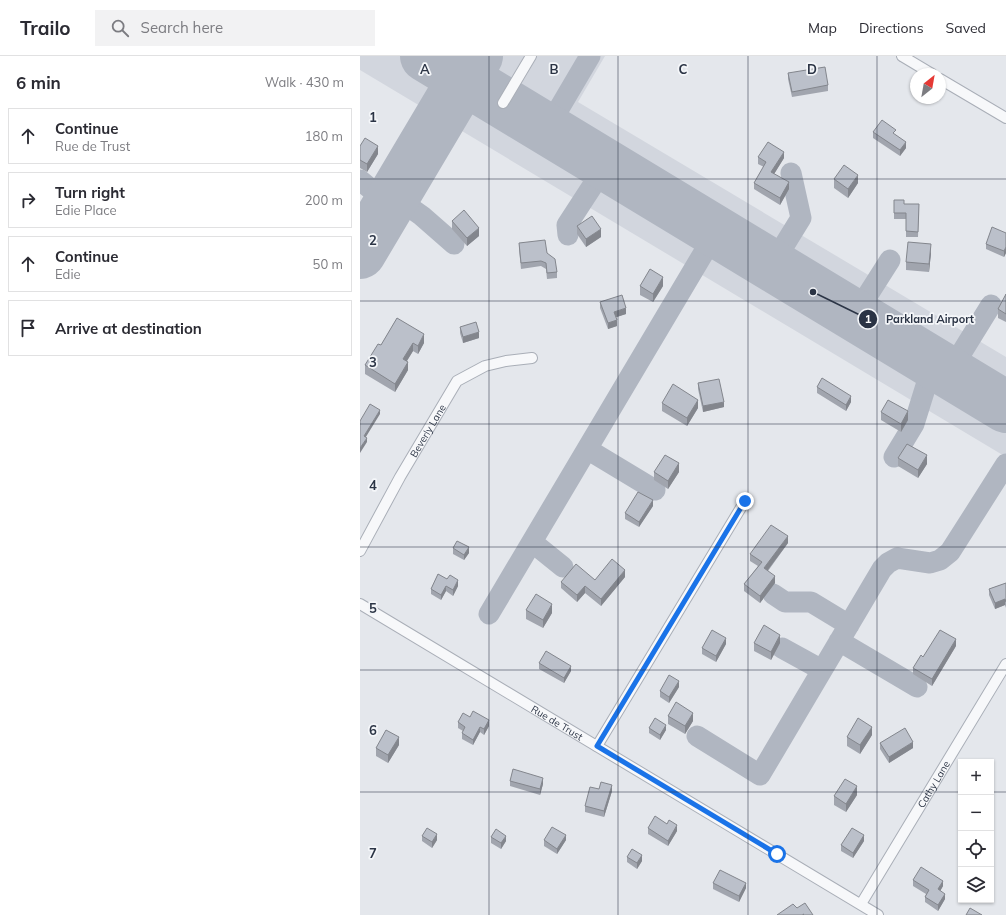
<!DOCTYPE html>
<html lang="en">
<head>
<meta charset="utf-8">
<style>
  body { margin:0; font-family:Mulish,sans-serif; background:#f2f2f3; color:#2b2b33 }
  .controls { position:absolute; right:12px; bottom:12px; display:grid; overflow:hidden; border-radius:0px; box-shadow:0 1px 3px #0004 }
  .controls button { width:36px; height:36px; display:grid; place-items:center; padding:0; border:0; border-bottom:1px solid #e1e1e2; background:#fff; color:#2b2b33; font:20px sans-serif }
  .compass { position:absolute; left:550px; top:12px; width:36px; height:36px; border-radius:50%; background:#fff; box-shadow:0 1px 3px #0004; rotate:31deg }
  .stop { position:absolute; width:12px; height:12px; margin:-9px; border:3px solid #1a73e8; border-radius:50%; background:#fff }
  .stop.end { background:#1a73e8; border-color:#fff; box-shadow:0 1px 4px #0008 }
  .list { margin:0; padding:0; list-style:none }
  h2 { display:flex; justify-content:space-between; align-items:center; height:52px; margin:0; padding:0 16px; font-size:17px }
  h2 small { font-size:13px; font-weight:400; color:#7c7c81 }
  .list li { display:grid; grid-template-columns:26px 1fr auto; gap:12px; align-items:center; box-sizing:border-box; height:56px; margin:0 8px 8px; padding:0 8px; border:1px solid #e1e1e2; border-radius:0px }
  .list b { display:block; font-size:15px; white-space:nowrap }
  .list p { margin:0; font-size:13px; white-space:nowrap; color:#7c7c81 }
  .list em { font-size:13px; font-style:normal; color:#7c7c81 }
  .icon { flex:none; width:22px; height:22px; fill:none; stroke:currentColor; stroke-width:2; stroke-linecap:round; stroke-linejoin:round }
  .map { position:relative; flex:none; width:646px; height:859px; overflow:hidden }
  header { display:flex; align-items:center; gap:24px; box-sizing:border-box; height:56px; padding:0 20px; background:#fff; border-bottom:1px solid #e1e1e2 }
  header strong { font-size:19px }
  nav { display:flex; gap:22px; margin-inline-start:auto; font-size:14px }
  .search { width:280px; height:36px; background:#f2f2f3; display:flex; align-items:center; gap:10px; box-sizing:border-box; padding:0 14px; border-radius:0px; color:#7c7c81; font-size:15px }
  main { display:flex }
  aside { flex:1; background:#fff }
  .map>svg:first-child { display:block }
</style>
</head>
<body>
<header>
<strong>Trailo</strong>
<div class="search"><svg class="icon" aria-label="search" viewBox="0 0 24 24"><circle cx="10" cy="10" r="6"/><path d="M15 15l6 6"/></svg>Search here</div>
<nav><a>Map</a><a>Directions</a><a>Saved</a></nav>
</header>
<main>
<aside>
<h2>6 min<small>Walk · 430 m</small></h2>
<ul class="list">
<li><svg class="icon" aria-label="ahead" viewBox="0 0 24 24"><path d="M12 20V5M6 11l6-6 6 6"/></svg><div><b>Continue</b><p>Rue de Trust</p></div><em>180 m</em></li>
<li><svg class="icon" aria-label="right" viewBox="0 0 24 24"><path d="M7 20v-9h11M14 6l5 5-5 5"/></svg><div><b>Turn right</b><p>Edie Place</p></div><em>200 m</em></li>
<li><svg class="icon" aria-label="ahead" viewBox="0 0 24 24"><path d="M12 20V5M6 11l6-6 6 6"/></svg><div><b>Continue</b><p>Edie</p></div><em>50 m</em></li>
<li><svg class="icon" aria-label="arrive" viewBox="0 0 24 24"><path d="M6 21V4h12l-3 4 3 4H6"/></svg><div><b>Arrive at destination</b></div></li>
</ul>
</aside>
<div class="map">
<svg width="646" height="859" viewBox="0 0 646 859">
  <rect width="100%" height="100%" fill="#e4e7ec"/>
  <path fill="#d2d6de" d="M0,0H245L218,46L646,301V401L0,14Z"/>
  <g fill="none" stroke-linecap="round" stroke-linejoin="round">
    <path stroke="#b0b6c1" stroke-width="21" d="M187,73L230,0
      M0,124L29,148
      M34,140L62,160L94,188
      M208,179L207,169L246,109
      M412,209L441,162L431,117
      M495,259L530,204
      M589,317L631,249
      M227,393L295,434
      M534,401L554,368L573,307
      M172,486L203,511
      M413,538L425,546H451L489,569
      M129,558L356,176
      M479,585L557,631
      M422,592L462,614
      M337,680L400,719L522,513L528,507L537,502L570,507L580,504L590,496L646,408"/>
    <path stroke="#b0b6c1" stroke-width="52" d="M66,0L646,351
      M0,197L117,0"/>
    <g stroke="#a9aeb7" stroke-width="12">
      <g id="minor">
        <path d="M542,0L572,18"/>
        <path d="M580,23L646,62"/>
        <path d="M143,47L171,0"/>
        <path id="s1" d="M0,495L40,421L97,325L125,310L146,305L172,302"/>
        <path id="s2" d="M0,548L518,859"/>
        <path d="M237,690L385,445"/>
        <path id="s3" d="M501,848L646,608"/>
      </g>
    </g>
    <use href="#minor" stroke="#f7f8fa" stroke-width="10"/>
  </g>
  <path fill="#a1a5ae" d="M428,17L468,29V35L432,41L428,23Z
    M513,76L546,92L540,100L513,82Z
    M0,90L18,98L7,116L0,112Z
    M398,101L424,102L414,118L429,133L420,149L394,133V127L404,111L398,108Z
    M474,123L498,127L488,142L474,132Z
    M534,144L544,148H559L558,181H546V163H534Z
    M92,165L119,180L107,190L92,173Z
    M217,170L241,181L226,191L217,178Z
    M646,177V197L644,201L626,193V188Z
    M159,187L187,197L197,216V222L187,223L186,213L181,210L161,213L159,193Z
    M571,197L569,216L546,214V206Z
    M280,230H303L293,246L280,239Z
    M646,238V266L638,262V253Z
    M240,246L266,258L256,261L257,270L248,273L240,252Z
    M37,262L64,287L58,298L53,295L47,305L48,314L35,336L5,318V309L21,289Z
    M100,271L119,282L103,287L100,277Z
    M338,327L364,351L343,356L338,333Z
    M457,331L491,346L486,355L457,337Z
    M302,347L338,352L327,370L302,355Z
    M521,356L548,364L541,376L521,364Z
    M538,402L567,408L558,422L538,410Z
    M294,416H319L308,433L294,424Z
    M293,450L279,471L265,463V457Z
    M428,487L408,515L415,527L400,547L384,535V528L398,510L390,505V498Z
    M93,492L109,497L104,504L93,498Z
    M78,518L98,530L93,540L86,535L81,544L71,538V533Z
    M265,521L241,550L225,537L217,546L201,532V526L235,524Z
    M646,527V552L645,549L635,553L629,539V533Z
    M166,554L192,557L183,572L166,563Z
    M394,587H420L411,604L394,595Z
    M366,588L356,606L342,598V592Z
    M596,590L572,630L553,618V612L563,601Z
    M179,607L211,615L204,627L179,613Z
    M319,631L309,647L300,641V635Z
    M308,660L333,665L325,678L308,668Z
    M110,661L129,670L124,679L120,676L113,689L102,683V677L103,675L98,672V666Z
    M289,672L306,674L300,684L289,677Z
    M512,679L500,698L487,690V681Z
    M520,687L553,692L529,707L520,693Z
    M39,689L28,707L16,700V692Z
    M150,725L183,728L180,739L150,730Z
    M252,735L244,761L225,756V750Z
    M497,739L486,756L474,749V740Z
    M601,751V762L598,760V754Z
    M307,768L317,775L308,790L288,778V772Z
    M62,780L77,784L72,792L62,785Z
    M131,781L146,785L141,793L131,787Z
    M184,784H206L197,798L184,790Z
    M504,785L493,802L481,795V789Z
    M267,801L282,805L277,813L267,806Z
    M553,824L583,830L580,835L585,843L578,855L565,846V841L566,838L553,830Z
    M353,827L386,832L379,846L353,833Z"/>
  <path fill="#83868d" d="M546,86V92L540,100V94Z
    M18,90V98L7,116V108Z
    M424,96V102L411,123V116Z
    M498,119V127L488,142V133Z
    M429,126V133L420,149V142Z
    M119,172V180L107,190V182Z
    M241,173V181L226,191V183Z
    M571,188V197L569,216V208Z
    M646,191V197L644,201V195Z
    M303,221V230L293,246V238Z
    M266,252V258L254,262V256Z
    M257,264V270L248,273V267Z
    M119,276V282L103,287V281Z
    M64,278V287L58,298V290Z
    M53,287V295L43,311V303Z
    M48,306V314L35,336V328Z
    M491,340V346L486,355V349Z
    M338,344V352L327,370V362Z
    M364,346V351L343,356V350Z
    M20,354V358L4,384V380Z
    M548,355V364L541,376V368Z
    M7,382V386L0,397V392Z
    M567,399V408L558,422V414Z
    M319,407V416L308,433V425Z
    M293,444V450L279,471V466Z
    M428,480V487L404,519V512Z
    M109,491V497L104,504V499Z
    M265,514V521L241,550V543Z
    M415,520V527L400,547V540Z
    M98,524V530L93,540V534Z
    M86,530V535L81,544V539Z
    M225,530V537L217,546V539Z
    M645,543V549L635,553V547Z
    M192,548V557L183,572V564Z
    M420,579V587L411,604V596Z
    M366,582V588L356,606V600Z
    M596,583V590L572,630V623Z
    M211,610V615L204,627V622Z
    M319,625V631L309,647V641Z
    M333,657V665L325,678V670Z
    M129,664V670L124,679V673Z
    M306,669V674L300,684V679Z
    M120,671V676L113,689V684Z
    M512,671V679L500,698V689Z
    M39,681V689L28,707V699Z
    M553,686V692L529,707V701Z
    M183,722V728L180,739V733Z
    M252,729V735L244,761V755Z
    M497,730V739L486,756V748Z
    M317,769V775L308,790V785Z
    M77,778V784L72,792V786Z
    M206,779V784L197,798V793Z
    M504,779V785L493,802V797Z
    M146,780V785L141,793V787Z
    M282,799V805L277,813V807Z
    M583,825V830L578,839V833Z
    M386,827V832L379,846V840Z
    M585,838V843L578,855V849Z"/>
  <path fill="#bbc0ca" stroke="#83868d" d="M465,11L468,29L432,36L428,17Z
    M522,64L536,74L533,77L546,86L540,94L513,76Z
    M5,82L18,90L7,108L0,104V90Z
    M408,86L424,96L411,116L429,126L420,142L394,127L406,106L398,101Z
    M484,109L498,119L488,133L474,123Z
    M534,144H544V148H559L558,176L546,175V157H534Z
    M104,154L119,172L107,182L92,165Z
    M232,160L241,173L226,183L217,170Z
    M632,171L646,177V191L644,195L626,188Z
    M185,184L187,197L195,203L197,216L187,217L186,207L181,205L161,207L159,187Z
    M548,186L571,188L569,208L546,206Z
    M290,213L303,221L293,238L280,230Z
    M646,238V258L638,253Z
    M262,239L266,252L254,256L257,264L248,267L240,246Z
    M37,262L64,278L58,290L53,287L43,303L48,306L35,328L5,309L18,288L21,289Z
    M116,266L119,276L103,281L100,271Z
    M462,322L491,340L486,349L457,331Z
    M359,323L364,346L343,350L338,327Z
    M313,328L338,344L327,362L302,347Z
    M528,344L548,355L541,368L521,356Z
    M10,348L20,354L4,380L7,382L0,392V365Z
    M547,388L567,399L558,414L538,402Z
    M305,399L319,407L308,425L294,416Z
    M278,436L293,444L279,466L265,457Z
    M411,469L428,480L404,512L415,520L400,540L384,528L402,506L390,498Z
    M97,485L109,491L104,499L93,492Z
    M252,503L265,514L241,543L225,530L217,539L201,526L216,508L235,524Z
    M78,518L87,523L90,519L98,524L93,534L86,530L81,539L71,533Z
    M646,527V546L645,543L635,547L629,533Z
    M176,538L192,548L183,564L166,554Z
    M404,569L420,579L411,596L394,587Z
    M352,574L366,582L356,600L342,592Z
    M580,574L596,583L572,623L553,612L561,599L563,601Z
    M186,595L211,610L204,622L179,607Z
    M309,619L319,625L309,641L300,635Z
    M316,646L333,657L325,670L308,660Z
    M113,655L129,664L124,673L120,671L113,684L102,677L105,671L98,666L103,657L110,661Z
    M295,662L306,669L300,679L289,672Z
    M498,662L512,671L500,689L487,681Z
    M545,672L553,686L529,701L520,687Z
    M26,674L39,681L28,699L16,692Z
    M153,713L183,722L180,733L150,725Z
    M485,723L497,730L486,748L474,740Z
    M241,726L252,729L244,755L225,750L230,731L239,733Z
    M601,751V756L598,754Z
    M295,760L307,768L309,764L317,769L308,785L288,772Z
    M192,771L206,779L197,793L184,784Z
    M67,772L77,778L72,786L62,780Z
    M492,772L504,779L493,797L481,789Z
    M136,773L146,780L141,787L131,781Z
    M272,793L282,799L277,807L267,801Z
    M561,811L583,825L578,833L585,838L578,849L565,841L569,834L553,824Z
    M360,814L386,827L379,840L353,827Z
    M445,847L453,859H443L444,858L442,859H417L433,848L437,852Z
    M610,852L622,859H606Z"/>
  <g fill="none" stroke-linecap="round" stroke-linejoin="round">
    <path stroke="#1a73e8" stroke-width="5" d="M385,445L237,690L417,798"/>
  </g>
  <path fill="none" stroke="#2b3445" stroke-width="1" stroke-opacity="0.55" d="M129,0V859M258,0V859M388,0V859M517,0V859M0,123H646M0,245H646M0,368H646M0,491H646M0,614H646M0,736H601M631,736H646"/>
  <g text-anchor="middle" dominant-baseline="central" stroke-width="3.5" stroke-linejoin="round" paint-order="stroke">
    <g font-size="10" fill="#2b3445" stroke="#f4f6f9">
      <text stroke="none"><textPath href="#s1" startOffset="138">Beverly Lane</textPath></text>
      <text stroke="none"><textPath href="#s2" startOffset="230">Rue de Trust</textPath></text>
      <text stroke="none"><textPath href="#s3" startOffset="140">Cathy Lane</textPath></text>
    </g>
  </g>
  <g font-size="13" text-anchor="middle" font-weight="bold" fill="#2b3445" stroke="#f4f6f9" stroke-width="3.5" stroke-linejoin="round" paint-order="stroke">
    <text x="65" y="18">A</text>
    <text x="194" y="18">B</text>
    <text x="323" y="18">C</text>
    <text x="452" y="18">D</text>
    <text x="13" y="66">1</text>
    <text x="13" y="189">2</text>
    <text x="13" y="311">3</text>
    <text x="13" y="434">4</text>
    <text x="13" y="557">5</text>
    <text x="13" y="679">6</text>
    <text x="13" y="802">7</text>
  </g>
  <path fill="none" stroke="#2b3445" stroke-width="1.5" d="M453 236L508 263"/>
  <g fill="#2b3445" stroke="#f4f6f9" stroke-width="1.5">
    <circle cx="453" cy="236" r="4"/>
    <circle cx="508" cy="263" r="10"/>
  </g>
  <g font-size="12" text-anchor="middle" font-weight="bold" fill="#fff">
    <text x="508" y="267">1</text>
  </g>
  <g font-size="11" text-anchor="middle" font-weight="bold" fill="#2b3445" stroke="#f4f6f9" stroke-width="3.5" stroke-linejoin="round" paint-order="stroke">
    <text x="570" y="267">Parkland Airport</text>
  </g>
</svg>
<div class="controls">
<button>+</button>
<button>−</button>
<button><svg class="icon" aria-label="locate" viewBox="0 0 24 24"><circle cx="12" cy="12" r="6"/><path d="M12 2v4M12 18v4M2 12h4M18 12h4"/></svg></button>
<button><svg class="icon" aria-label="layers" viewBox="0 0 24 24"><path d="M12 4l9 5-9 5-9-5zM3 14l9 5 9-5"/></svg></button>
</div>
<svg class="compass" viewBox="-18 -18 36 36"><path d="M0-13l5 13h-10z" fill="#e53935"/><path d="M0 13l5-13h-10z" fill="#7c7c81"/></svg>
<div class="stop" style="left:417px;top:798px"></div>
<div class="stop end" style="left:385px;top:445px"></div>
</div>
</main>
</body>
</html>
